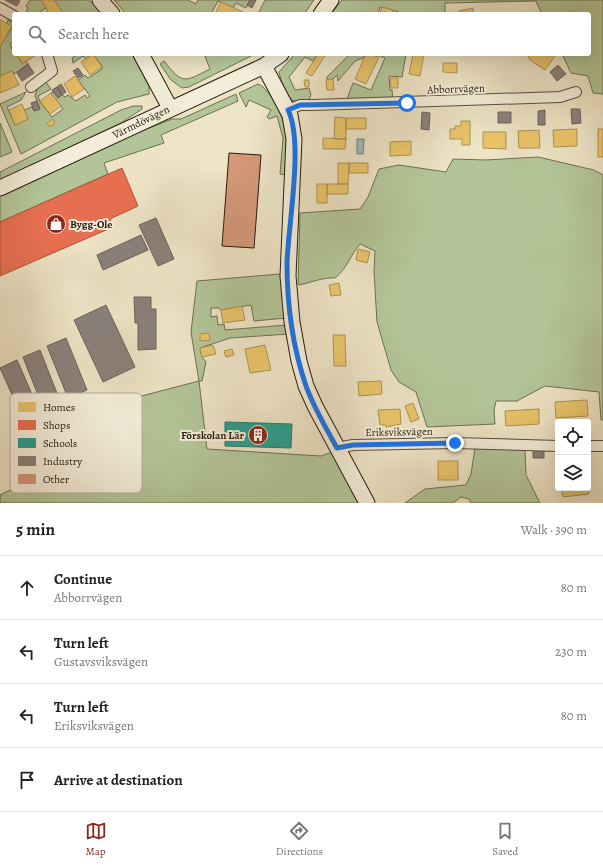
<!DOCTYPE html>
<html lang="en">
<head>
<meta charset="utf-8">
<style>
  body { margin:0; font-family:Alegreya,serif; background:#f6f6f6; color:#222 }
  .controls { position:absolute; right:12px; bottom:12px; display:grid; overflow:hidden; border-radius:4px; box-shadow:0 4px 16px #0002 }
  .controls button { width:36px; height:36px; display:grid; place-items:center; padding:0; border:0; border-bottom:1px solid #e0e0e0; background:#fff; color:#222; font:20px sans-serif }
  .stop { position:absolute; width:12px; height:12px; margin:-9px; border:3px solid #1a73e8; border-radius:50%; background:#fff }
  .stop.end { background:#1a73e8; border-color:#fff; box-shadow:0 1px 4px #0008 }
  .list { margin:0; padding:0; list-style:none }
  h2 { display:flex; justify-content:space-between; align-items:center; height:52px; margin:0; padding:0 16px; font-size:17px }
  h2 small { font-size:13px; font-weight:400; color:#767676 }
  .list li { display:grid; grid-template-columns:26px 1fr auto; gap:12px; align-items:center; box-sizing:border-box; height:64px; padding:0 16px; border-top:1px solid #e0e0e0 }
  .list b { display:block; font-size:15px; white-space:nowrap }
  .list p { margin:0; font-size:13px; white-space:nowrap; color:#767676 }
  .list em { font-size:13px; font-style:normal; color:#767676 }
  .icon { flex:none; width:22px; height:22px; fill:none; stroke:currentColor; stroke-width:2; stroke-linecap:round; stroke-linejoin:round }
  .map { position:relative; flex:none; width:603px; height:503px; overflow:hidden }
  .search { position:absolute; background:#fff; box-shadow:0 4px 16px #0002; left:12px; right:12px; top:12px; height:44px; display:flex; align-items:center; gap:10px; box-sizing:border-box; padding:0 14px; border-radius:4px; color:#767676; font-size:15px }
  .sheet { height:308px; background:#fff }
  nav { display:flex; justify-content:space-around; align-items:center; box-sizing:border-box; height:56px; border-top:1px solid #e0e0e0; background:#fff; font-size:11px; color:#767676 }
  nav a { display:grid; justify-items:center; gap:2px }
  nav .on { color:#8f2418 }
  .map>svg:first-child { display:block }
</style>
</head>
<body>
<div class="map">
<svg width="603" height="503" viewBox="0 0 603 503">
  <rect width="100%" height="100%" fill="#ede3c5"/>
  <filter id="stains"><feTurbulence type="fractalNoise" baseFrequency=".005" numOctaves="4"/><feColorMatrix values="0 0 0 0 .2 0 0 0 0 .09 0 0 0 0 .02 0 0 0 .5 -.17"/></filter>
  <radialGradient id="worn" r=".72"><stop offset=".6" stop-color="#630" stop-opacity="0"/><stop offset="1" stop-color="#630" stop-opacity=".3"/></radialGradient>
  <path fill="#b3c598" stroke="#6c7053" d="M30,0H41L46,8L37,14H25L28,8L26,6Z
    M54,0H89L103,14H64Z
    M114,0H188L196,4L198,0H250L246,8L236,3L233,8L218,1L211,14H126Z
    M265,0H314L304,14H258Z
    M342,0H603V94L593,93L588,76L571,73L562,54H589V14H542L536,1L445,3V14H398L399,12L380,7L378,14H331Z
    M8,20L14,23V41L10,44L14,54H16L22,63L26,61L28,64L14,74L12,71L0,76V47L12,27L7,23Z
    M78,54H132L149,86V94L117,102L21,154L0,104L26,92L21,100L7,107L15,125L28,119L24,110L32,107L34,111L40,109L35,96L38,86L45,81L51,89L38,96L40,102L52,117L63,109L51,93L53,92L62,95L65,97L68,95L76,101L85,95L87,98L90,96L78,80L85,75L88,78L102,69V66L93,54L86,59L83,56L73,63L72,58Z
    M204,54H255L189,87L182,88L171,80L160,64L164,61C183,85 184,82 210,69Z
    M295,54H318L313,61L305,57L289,77L295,90L309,88L311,95L309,100L293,101C286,93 281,82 279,72Z
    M350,54H365L363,58L355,61L338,81L337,75L333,79L327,80V77Z
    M375,54H406L402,77L389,76L390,90H392L393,99H347L353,83L371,90L385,58Z
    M258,84C270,88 284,119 286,131C289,145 286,161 286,175L280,174L283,138L277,116L269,119L267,117L271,110L249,100L246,107L239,93Z
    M236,94L238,101L161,135L164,143L104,163L108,174L0,222V192L106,145L172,119H181Z
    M133,106H142V109L121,123L0,180V172L121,110Z
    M0,123L12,152L0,157Z
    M538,157L594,170L603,175V420H601L599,392L545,386L517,401H496L494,410L495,424L427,427L416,392L399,382L391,370L377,322L374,272L375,251L360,244C350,255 347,269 335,278C323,277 310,283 298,285L300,213L360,209L368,197L379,169L399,165L446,172L453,159L486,160Z
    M280,274L286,318L254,321L251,305L221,310L219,308H211V317L217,316L218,325L224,324L225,330L287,325L289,334L230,338L200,348L202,357L206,362L202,381H199L207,449L321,456L332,452L361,503H0V495L36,477L51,433L80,412L199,381L191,332L197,281Z
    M475,448L525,450L526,475L540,503H471L469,499L461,497L453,503H405L425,489L466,485L471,474Z"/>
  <path fill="#9fbbc0" stroke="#6f7b79" d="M357,139H364L363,154H357Z"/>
  <path fill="#e9c46a" stroke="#ae914e" d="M41,0H54L64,14H43L48,11Z
    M221,2L243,12L242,14H215Z
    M382,7L393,10L392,14H380Z
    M473,8L474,14H455L459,13V11Z
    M0,20L12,26L0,47Z
    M16,54H35L36,55L23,63Z
    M93,54L102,67L90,75L81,62Z
    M318,54H326L312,76L306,73Z
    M366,54L379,57L366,84L355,79Z
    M413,54H424L420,76L409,74Z
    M527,54H552L555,56L545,70L530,60Z
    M443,63H457V73L443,72Z
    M12,71L19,85L0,93V76Z
    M75,76L84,89L72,97L64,84Z
    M390,78H398V88H391Z
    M333,79L334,90H327L326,80Z
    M304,80H309V87H305Z
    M51,93L61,106L50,114L40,101Z
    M22,104L28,119L15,125L9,110Z
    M335,117L346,118V139H334Z
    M346,118H366V129H346Z
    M53,119L55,123L50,127L47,123Z
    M461,121H470V145H462V139H450V129H455V126H461Z
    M577,129V146L554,147L553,130Z
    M598,129H603V157H598Z
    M539,130L540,148H519L518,131Z
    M483,132H506V149L483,148Z
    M323,138L346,139L345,149H323Z
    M411,141V155L390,156V142Z
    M338,163H349L348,184H338Z
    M349,163H368V173H349Z
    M317,184H327V203H317Z
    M327,184H348V194H327Z
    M358,249L370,252L367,263L356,260Z
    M339,283L341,295L331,296L329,285Z
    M242,306L245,320L223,323L221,310Z
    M209,333L210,340L200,341V334Z
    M333,335H345L346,366H334Z
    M213,345L216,354L202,357L200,348Z
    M265,345L271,370L250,373L245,349Z
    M232,349L234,355L226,357L224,351Z
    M381,381L382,394L359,396L358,382Z
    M587,400L588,416L556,418L555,402Z
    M413,403L419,419L411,422L405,406Z
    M400,409L401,424L386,427V425H380L378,410Z
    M539,409V424L506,426L505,411Z
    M438,461H458V480H438Z
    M588,485L589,494L563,497L561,488H588Z"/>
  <path fill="#e76f51" stroke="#ad563d" d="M122,168L138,206L110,219L113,227L0,276V222Z"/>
  <path fill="#2a9d8f" stroke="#297668" d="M225,422L292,424L291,448L225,446Z"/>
  <path fill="#8a817c" stroke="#6c625b" d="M5,0H17L20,1L17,6Z
    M250,0H256L252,8L247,5Z
    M28,64L34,73L22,81L17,73Z
    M558,65L566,74L557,81L550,72Z
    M78,68L83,75L78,78L73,71Z
    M61,84L66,92L62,95L57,87Z
    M57,87L62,95L58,98L52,90Z
    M37,101L40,109L34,111L31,103Z
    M571,109H580L581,123L572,124Z
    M545,110V125H538V111Z
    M422,112L430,113L429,130L421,129Z
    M498,112H511V123H498Z
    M156,218L174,259L158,266L139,225Z
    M141,235L148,250L103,270L97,255Z
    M134,297H151V309H156V349L138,350V323H135Z
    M106,305L135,367L103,382L74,320Z
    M66,338L87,390L68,398L47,346Z
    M40,350L60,401L43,408L23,357Z
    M17,360L39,410L22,417L0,368Z
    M533,449H544V458H533Z"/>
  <path fill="#d49879" stroke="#261b0e" d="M229,153L261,155L254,248L222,246Z"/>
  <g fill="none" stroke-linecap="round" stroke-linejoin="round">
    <g stroke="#584d3c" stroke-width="12">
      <path id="street" d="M0,8L14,16
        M31,87L52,71L47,54
        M288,110L300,105H313L560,97L576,92
        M588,446H603
        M337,448L353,445L455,443L558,446"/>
    </g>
    <g stroke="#261b0e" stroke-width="17">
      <path id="secondary" d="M100,0L112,14
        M321,14L331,0
        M141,54L170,108
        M264,66L290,115L294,139L288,276L292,322L299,361L306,386L315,406L367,503
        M0,188L264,66L281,54"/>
    </g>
    <use href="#street" stroke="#f3edd9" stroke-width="10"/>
    <use href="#secondary" stroke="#f3edd9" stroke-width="15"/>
  </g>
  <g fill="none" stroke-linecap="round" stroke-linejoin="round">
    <path stroke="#1a73e8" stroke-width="5" d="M407,103L300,105L288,110C304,142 288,226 287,263C287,303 293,348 306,386C314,408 326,428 337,448L353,445L455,443"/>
  </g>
  <defs>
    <g id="shop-disc" transform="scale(1)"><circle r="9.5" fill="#8f2418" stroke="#f3edd9"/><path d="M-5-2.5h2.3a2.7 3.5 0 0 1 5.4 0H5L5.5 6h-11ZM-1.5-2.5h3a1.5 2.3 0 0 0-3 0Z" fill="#fff"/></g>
    <g id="building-disc" transform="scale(1)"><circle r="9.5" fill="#8f2418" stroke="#f3edd9"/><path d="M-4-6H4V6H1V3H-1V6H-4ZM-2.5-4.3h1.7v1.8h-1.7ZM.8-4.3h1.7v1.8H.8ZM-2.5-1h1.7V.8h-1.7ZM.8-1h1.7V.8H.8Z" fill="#fff"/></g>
  </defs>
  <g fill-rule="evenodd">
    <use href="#shop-disc" x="56" y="224"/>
    <use href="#building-disc" x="258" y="435"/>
  </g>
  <g text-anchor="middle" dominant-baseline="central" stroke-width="4" stroke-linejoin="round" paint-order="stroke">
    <g font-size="11" fill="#261b0e" stroke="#f3edd9">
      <text transform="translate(456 89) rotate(-2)">Abborrvägen</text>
      <text transform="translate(141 122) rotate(-26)">Värmdövägen</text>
      <text transform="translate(399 432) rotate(-1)">Eriksviksvägen</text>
    </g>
    <g font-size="11" font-weight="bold" fill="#261b0e" stroke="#f3edd9" text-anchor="start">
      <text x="70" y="224">Bygg-Ole</text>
      <text x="244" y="435" text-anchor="end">Förskolan Lär</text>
    </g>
  </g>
  <rect x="10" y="393" width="132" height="100" rx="6" fill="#f3edd9" stroke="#b6ae9c" stroke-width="1"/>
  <rect x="18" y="402" width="18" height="10" fill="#e9c46a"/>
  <rect x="18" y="420" width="18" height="10" fill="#e76f51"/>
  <rect x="18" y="438" width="18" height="10" fill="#2a9d8f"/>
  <rect x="18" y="456" width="18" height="10" fill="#8a817c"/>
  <rect x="18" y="474" width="18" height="10" fill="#d49879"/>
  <g font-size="11" fill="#261b0e">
    <text x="43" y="411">Homes</text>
    <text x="43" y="429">Shops</text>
    <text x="43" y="447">Schools</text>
    <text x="43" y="465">Industry</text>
    <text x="43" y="483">Other</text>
  </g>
  <rect width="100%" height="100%" filter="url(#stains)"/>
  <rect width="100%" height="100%" fill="url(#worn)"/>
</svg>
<div class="controls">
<button><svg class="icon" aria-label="locate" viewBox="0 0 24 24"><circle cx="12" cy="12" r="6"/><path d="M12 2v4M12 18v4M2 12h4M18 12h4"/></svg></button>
<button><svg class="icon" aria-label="layers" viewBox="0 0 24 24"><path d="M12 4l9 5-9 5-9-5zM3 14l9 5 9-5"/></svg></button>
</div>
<div class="stop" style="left:407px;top:103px"></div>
<div class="stop end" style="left:455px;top:443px"></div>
<div class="search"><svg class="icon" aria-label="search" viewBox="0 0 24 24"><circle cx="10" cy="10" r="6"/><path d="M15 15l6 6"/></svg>Search here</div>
</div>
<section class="sheet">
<h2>5 min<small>Walk · 390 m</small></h2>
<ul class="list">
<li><svg class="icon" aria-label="ahead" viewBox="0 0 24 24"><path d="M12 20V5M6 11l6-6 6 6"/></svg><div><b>Continue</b><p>Abborrvägen</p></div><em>80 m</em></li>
<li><svg class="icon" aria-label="left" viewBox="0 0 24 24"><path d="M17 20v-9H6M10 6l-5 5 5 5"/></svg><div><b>Turn left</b><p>Gustavsviksvägen</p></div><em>230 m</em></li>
<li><svg class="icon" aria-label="left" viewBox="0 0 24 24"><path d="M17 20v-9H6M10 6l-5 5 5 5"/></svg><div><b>Turn left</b><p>Eriksviksvägen</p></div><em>80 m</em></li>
<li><svg class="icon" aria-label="arrive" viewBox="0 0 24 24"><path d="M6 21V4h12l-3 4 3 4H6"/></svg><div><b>Arrive at destination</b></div></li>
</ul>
</section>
<nav>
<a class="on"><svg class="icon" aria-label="map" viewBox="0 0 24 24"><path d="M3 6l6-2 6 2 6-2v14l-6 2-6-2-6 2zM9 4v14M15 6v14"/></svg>Map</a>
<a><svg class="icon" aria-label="directions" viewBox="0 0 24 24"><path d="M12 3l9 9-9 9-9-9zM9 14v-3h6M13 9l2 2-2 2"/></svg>Directions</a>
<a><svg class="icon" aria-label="saved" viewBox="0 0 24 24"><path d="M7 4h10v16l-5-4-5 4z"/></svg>Saved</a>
</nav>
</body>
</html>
